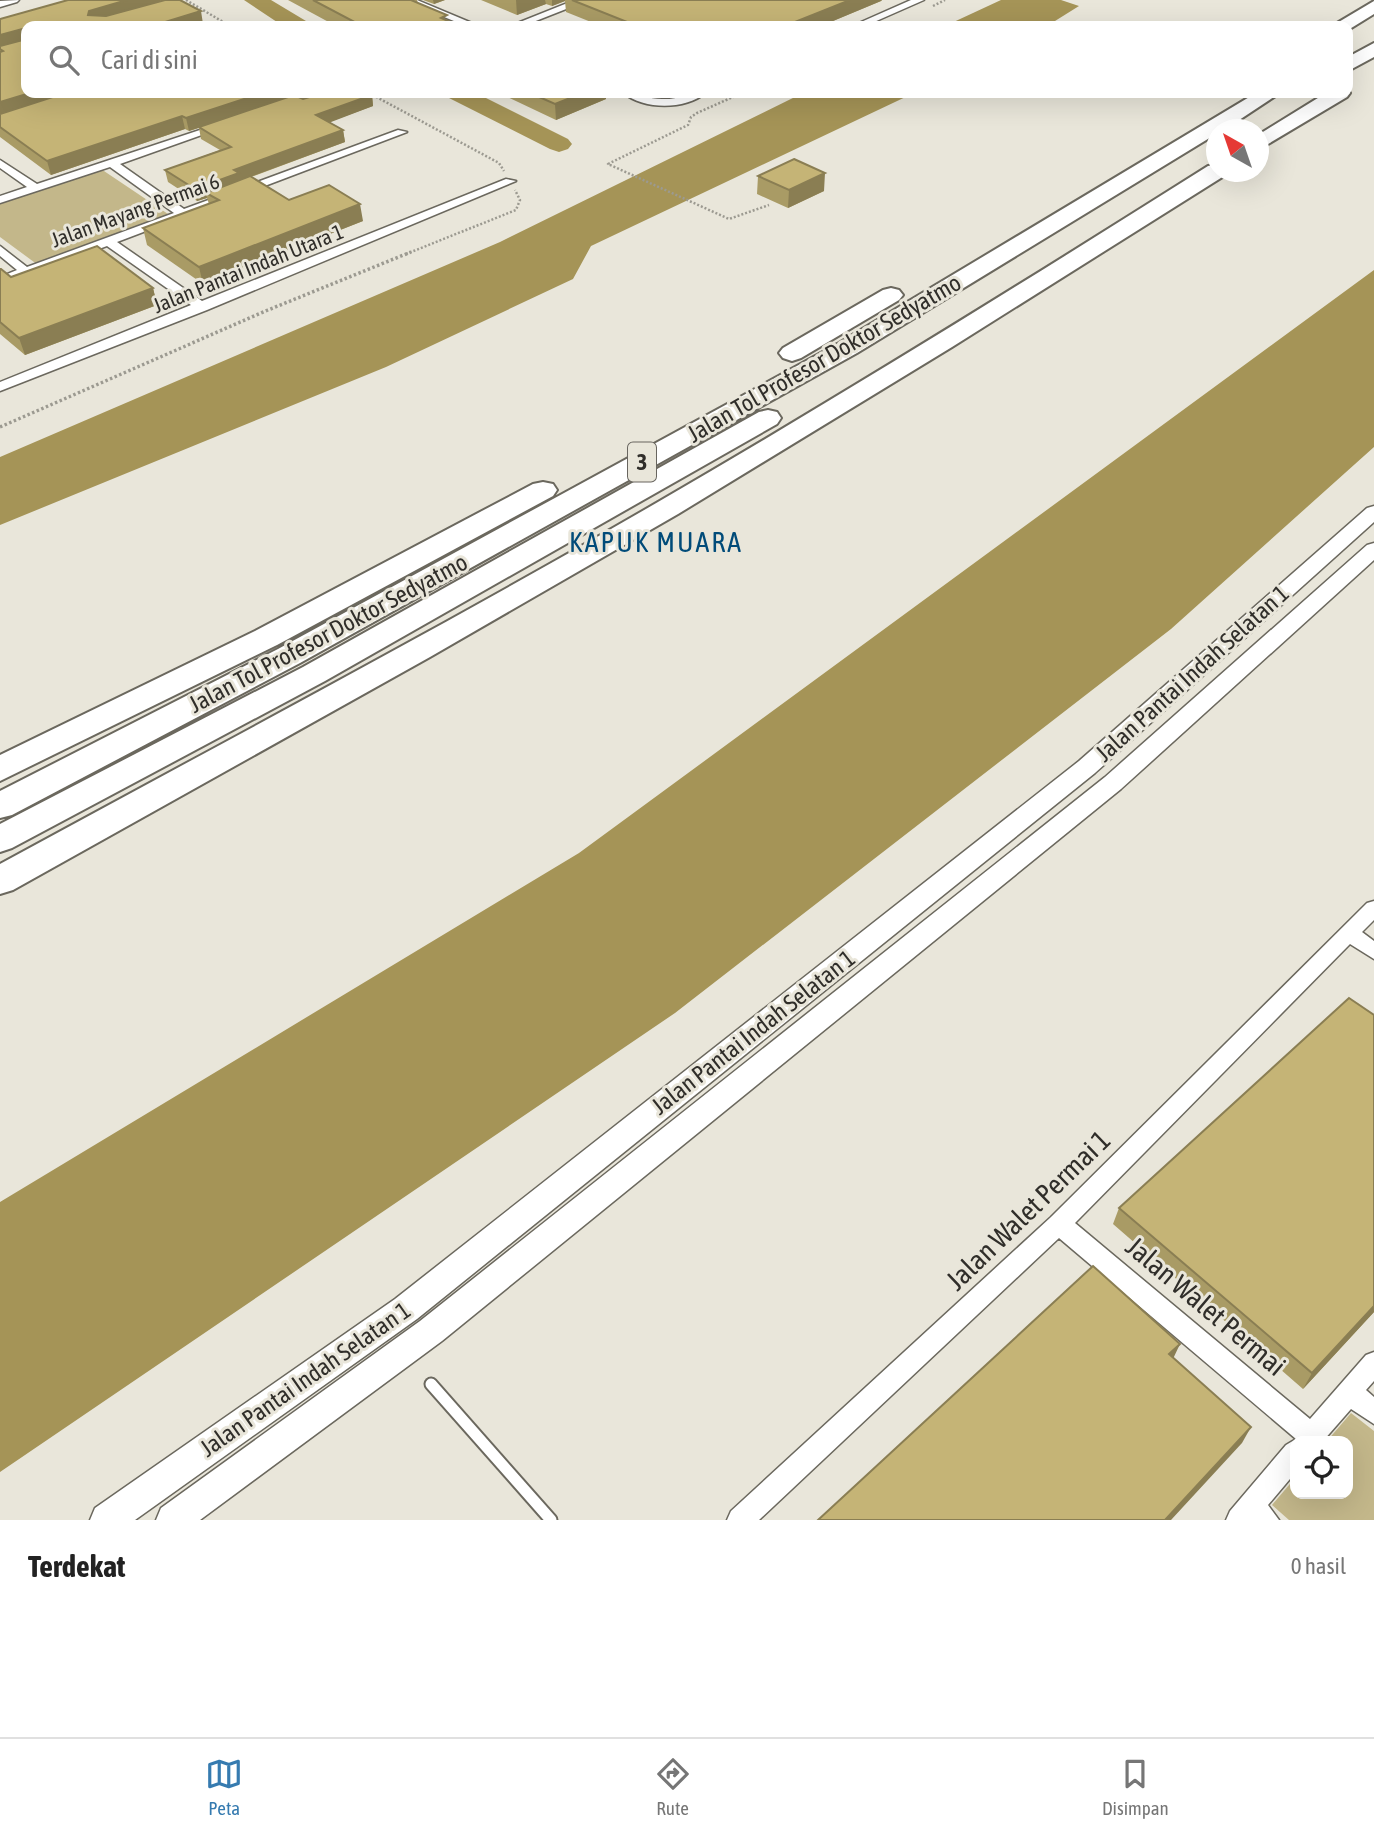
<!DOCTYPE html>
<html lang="id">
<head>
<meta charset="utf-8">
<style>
  body { margin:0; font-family:"Asap Condensed",sans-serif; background:#f2f2f2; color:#222 }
  .controls { position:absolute; right:21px; bottom:21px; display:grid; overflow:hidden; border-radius:14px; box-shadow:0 7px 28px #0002 }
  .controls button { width:63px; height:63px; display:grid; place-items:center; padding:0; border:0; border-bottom:2px solid #e0e0e0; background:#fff; color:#222; font:35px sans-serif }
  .compass { position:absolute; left:1206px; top:119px; width:63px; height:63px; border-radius:50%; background:#fff; box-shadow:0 7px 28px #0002; rotate:320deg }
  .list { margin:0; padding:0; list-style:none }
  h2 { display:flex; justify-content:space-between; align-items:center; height:91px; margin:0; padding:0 28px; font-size:30px }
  h2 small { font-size:23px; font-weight:400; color:#767676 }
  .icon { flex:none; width:38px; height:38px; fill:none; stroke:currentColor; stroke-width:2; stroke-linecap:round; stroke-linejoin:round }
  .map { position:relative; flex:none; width:1374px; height:1520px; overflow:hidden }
  .search { position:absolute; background:#fff; box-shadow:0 7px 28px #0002; left:21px; right:21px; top:21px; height:77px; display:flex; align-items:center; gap:18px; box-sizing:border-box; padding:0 24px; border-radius:14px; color:#767676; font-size:26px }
  .sheet { height:217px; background:#fff }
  nav { display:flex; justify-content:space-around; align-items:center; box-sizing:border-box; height:98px; border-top:2px solid #e0e0e0; background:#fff; font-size:19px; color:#767676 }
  nav a { display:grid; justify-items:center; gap:4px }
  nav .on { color:#367bb0 }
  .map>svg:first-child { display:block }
</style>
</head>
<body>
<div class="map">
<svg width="1374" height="1520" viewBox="0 0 1374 1520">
  <rect width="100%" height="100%" fill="#e9e6da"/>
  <path fill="#c3b78a" d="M101,169L171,216L38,265L0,237V204Z
    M1351,1413L1374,1431V1520H1289L1272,1505L1295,1478V1494H1348V1441H1327Z"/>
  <path fill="#a59457" d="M1001,0H1061L1079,6L1047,26H945Z
    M803,93H914L591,246L573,279L386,367L0,525V457L500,242Z
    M1374,270V447L1171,629L675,1013L0,1472V1202L579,853Z"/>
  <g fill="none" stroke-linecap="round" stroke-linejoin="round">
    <path fill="#a59457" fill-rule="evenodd" d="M244,0H271L306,21L309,26H283Z
      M446,93H476L568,139L572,144L568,149L559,152L550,149L449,98Z"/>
    <g stroke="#6b685e" stroke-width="15">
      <path id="service" d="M431,1384L551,1520"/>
    </g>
    <g stroke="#6b685e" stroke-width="3">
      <path id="minor" d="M19,0L17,2L0,7V1Z
        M403,0H417L479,26H466Z
        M575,0H589L523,26H510Z
        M911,0H924L865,26H852Z
        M312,93H327L286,108L277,106Z
        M623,93C637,92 648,99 662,99C677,100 691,92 706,93C684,110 645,110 623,93Z
        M218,124L227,126L120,164L184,209L398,130L407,132L117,242L202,301L506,179L516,181L207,310L0,391V382L191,305L107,246L0,285V277L17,270L0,256V246L27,267L174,213L110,167L0,203V196L27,187L0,168V160L37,184Z
        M1374,901V920L1362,932L1374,941V959L1350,944L1075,1223L1310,1419L1366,1355L1374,1352V1381L1366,1390L1374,1397V1424L1351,1409L1323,1441H1295V1473L1268,1505L1279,1520H1226L1230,1511L1286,1445L1296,1439L1059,1238L759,1520H727L731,1511L1051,1217L1367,903Z"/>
    </g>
    <g stroke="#6b685e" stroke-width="3">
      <path id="tertiary" d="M1374,506V522L1095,773L417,1319L135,1520H90L95,1508L395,1299L1079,761L1367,508Z
        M1374,543V560L1121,789L442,1341L200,1520H156L161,1508L420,1321L1105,777L1367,545Z"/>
    </g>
    <g stroke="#6b685e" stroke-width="4">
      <path id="motorway" d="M1374,1V14L1348,30V26H1332Z
        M1374,43V57L1348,71V57Z
        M1348,90L1350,93L1347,97L1258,150V135L1326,93H1348Z
        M1256,93H1280L1224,130H1216V134L857,353L300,663L12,815L0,818V791L278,649L839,343Z
        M1216,165V172H1226L1224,176L952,347L678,514L430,657L13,890L0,894V864C220,744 441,628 658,502C844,394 1026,281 1208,166Z
        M891,288L899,290L903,295L899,300L801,358L792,361L783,358L779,353L783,348L883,290Z
        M768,410L777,412L781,418L777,424L325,681L12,848L0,852V824L303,667L759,412Z
        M543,482L553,484L557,490L553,496L277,645L0,781V755L255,631L533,484Z"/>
    </g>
    <path stroke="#9c9a91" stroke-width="2.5" stroke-dasharray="2 2" stroke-linecap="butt" d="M186,0L230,26
      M933,6L945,0
      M369,93L499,163L504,171
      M742,93L697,113L691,117L688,125L608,164L729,219L769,205
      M406,254L516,210L520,200L515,190"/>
    <path stroke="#9c9a91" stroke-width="3.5" stroke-dasharray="2.5 2.5" stroke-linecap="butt" d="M0,427L268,310L411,252"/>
    <use href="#service" stroke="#fff" stroke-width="11"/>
    <use href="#minor" fill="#fff" fill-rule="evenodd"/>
    <use href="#tertiary" fill="#fff" fill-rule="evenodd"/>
    <use href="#motorway" fill="#fff" fill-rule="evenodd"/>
  </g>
  <path fill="#a99b65" d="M288,0H417L418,3L448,21L460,26H336Z
    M423,0H445L434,4Z
    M481,0H882L881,1L821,26H601L566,12L565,1L552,6L546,4L517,15Z
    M0,19L203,24L26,26V93L284,98L303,99L372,95L373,106L329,122L343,130L345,142L251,177L289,200L363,221L203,284L147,245L143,228L209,204L207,198L197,201L168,182L165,170L220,150L201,139L199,128L189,131L185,129L51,175L0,137Z
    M499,93H606V99L556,120Z
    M758,176L824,191L788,208L757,194Z
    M0,269L11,277L153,288L157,305L25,355L0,334Z
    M1119,1208L1374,1312L1303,1389L1113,1224Z"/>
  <path fill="#8a7e53" d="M127,0H163L92,23L88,15L89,11Z
    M433,0H445L434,4Z
    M516,0H545L546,4L517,15Z
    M552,0H565V1L552,6Z
    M850,0H882L881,1L821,26H785Z
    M201,11L203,24L195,26H166L165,22Z
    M22,29L25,41L0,48V35Z
    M30,93H76L0,116V102Z
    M262,93H283L284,99L189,131L186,118Z
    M583,93H606V99L556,120L555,104Z
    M372,95L373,106L318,127L316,115Z
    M182,116L185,129L51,175L47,161Z
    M343,130L345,142L206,193L207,198L197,201L195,189L234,170Z
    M825,173L824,191L788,208L789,190Z
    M360,204L363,221L203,284L199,267Z
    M153,288L157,305L25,355L19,338Z
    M1374,1306V1312L1303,1389L1312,1373Z
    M1180,1344L1172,1361L1169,1354Z
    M1251,1427L1242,1443L1171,1520H1165Z"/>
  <path fill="#c5b476" stroke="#8a7e53" stroke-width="2" d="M68,0H127L89,11L88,15L106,16L165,0H180L201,11L165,22L172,26H26V93H30L0,102V52L3,51L0,49V46L23,40L25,31L22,29L0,35V19Z
    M313,0H411L447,15L441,18L460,26H362Z
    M572,0H850L785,26H637Z
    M65,93H262L186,118L182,116L47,161L0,127V114Z
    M323,93H368L372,95L316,115L343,130L234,170L239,173L195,189L165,170L231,147L199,127L294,95L303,99Z
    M530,93H583L555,104Z
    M794,159L825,173L789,190L758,176Z
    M250,176L289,200L329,185L360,204L199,267L143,228L219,200L206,193Z
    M97,246L153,288L19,338L0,322V269H1L11,277Z
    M1349,998L1374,1015V1306L1312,1373L1119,1208Z
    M1093,1266L1180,1344L1169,1354L1251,1427L1165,1520H818Z"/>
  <g text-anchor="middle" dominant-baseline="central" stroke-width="6" stroke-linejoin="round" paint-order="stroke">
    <g font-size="21" fill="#302e2a" stroke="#e9e6da">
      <text transform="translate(135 210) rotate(-20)">Jalan Mayang Permai 6</text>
      <text transform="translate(248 268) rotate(-22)">Jalan Pantai Indah Utara 1</text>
    </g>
    <rect fill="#e9e6da" stroke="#68655f" stroke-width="2" x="628" y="442.5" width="28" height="39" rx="5"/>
    <g font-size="23" font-weight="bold" fill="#302e2a">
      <text x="642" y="462">3</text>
    </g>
    <g font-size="24" fill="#302e2a" stroke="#e9e6da">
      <text transform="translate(824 358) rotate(-30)">Jalan Tol Profesor Doktor Sedyatmo</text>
      <text transform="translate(328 633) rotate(-28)">Jalan Tol Profesor Doktor Sedyatmo</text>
      <text transform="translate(1192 673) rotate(-42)">Jalan Pantai Indah Selatan 1</text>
      <text transform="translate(753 1032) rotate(-38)">Jalan Pantai Indah Selatan 1</text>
      <text transform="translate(305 1379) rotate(-35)">Jalan Pantai Indah Selatan 1</text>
    </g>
    <g font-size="28" letter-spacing="2" fill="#014b79" stroke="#e9e6da">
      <text x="656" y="542">KAPUK MUARA</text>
    </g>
    <g font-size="28" fill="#302e2a" stroke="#e9e6da">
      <text transform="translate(1028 1210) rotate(-44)">Jalan Walet Permai 1</text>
      <text transform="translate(1206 1306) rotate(40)">Jalan Walet Permai</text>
    </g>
  </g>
</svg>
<div class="controls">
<button><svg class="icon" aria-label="locate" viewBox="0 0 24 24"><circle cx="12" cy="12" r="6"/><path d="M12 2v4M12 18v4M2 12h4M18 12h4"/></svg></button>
</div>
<svg class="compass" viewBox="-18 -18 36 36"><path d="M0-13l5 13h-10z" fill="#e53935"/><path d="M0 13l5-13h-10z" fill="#767676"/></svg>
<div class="search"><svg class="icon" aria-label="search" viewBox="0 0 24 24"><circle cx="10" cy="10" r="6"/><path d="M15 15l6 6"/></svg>Cari di sini</div>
</div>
<section class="sheet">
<h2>Terdekat<small>0 hasil</small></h2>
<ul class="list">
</ul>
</section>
<nav>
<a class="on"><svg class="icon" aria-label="map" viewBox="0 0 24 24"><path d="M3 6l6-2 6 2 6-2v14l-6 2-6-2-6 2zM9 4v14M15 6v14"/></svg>Peta</a>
<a><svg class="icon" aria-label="directions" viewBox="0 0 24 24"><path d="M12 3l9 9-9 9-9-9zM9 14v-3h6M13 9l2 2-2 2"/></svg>Rute</a>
<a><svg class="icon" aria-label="saved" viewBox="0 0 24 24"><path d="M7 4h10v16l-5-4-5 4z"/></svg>Disimpan</a>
</nav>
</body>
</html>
